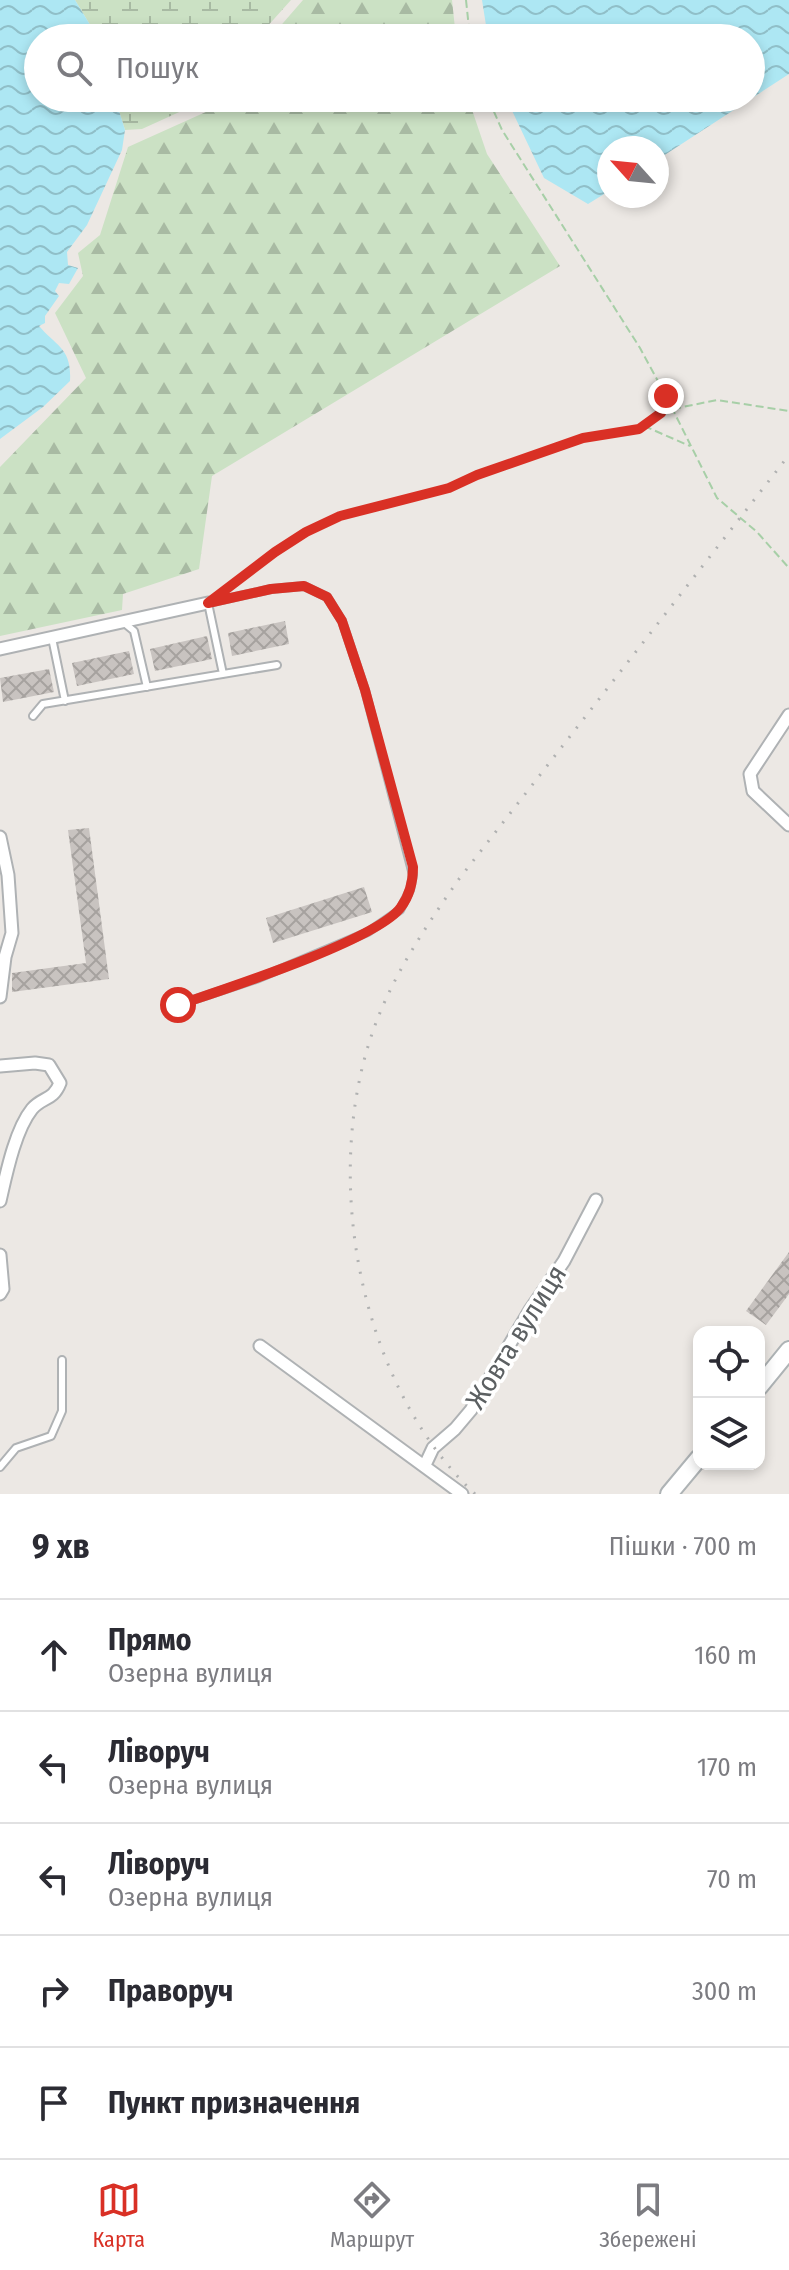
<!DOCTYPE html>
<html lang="uk">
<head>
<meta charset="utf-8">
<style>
  body { margin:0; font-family:"Fira Sans Condensed",sans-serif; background:#f7f7f7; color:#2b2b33 }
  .controls { position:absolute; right:24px; bottom:24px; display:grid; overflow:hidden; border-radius:16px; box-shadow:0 4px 12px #0003 }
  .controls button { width:72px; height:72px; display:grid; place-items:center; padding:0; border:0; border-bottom:2px solid #e1e1e2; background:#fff; color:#2b2b33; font:40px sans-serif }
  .compass { position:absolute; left:597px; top:136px; width:72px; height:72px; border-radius:50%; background:#fff; box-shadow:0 4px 12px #0003; rotate:297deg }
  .stop { position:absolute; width:24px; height:24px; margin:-18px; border:6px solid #d93025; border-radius:50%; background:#fff }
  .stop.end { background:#d93025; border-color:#fff; box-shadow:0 2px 8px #0008 }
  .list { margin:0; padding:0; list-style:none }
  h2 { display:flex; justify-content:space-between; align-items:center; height:104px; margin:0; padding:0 32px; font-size:34px }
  h2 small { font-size:26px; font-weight:400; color:#7c7c81 }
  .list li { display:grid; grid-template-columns:52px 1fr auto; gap:24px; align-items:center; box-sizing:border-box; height:112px; padding:0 32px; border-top:2px solid #e1e1e2 }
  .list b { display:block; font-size:30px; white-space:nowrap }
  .list p { margin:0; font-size:26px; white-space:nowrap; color:#7c7c81 }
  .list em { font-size:26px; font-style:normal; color:#7c7c81 }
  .icon { flex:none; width:44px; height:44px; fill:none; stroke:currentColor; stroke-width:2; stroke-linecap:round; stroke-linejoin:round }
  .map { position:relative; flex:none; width:789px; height:1494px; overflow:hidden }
  .search { position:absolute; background:#fff; box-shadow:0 4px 12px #0003; left:24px; right:24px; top:24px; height:88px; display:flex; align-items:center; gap:20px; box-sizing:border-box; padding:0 28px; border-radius:44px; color:#7c7c81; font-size:30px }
  .sheet { height:664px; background:#fff }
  nav { display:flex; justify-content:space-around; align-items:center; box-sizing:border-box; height:112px; border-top:2px solid #e1e1e2; background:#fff; font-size:22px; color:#7c7c81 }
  nav a { display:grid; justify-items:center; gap:4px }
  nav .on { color:#d93025 }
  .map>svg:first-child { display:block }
</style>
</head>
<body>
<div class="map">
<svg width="789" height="1494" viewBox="0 0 789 1494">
  <defs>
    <pattern id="forest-firs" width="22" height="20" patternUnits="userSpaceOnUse" patternTransform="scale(2)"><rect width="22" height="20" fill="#cbe1c4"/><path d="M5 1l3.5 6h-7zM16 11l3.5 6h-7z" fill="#a8baa3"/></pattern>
    <pattern id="wetland-marsh" width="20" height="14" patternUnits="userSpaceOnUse" patternTransform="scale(2)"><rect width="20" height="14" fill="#cbe1c4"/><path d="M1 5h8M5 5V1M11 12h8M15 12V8" fill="none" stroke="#a8baa3"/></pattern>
    <pattern id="water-waves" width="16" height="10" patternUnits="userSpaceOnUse" patternTransform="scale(2)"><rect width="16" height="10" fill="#ade7f3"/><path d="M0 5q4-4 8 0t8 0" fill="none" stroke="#90bfc8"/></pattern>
    <pattern id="building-cross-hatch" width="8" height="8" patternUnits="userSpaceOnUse" patternTransform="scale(2)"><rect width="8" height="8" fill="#c8c3c0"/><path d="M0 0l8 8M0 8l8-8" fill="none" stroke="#a6a29f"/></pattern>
  </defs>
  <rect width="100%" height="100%" fill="#ece8e4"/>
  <path fill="url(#forest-firs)" d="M303,0H452L456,38H270Z
    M219,98H468L487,154L560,266L212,476L199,569L123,594L122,610L0,636V467L86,378L55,313L83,276L78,253L100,235L128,147L208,111Z"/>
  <path fill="url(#wetland-marsh)" d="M75,0H291L257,38H98Z
    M115,98H203L199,103L142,129L125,130Z"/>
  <path fill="url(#water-waves)" d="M0,0H75L98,38H38V98H115L125,130L122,150L87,225L67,252L68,265L78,268L69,284L59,283L55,291L59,296L45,316V323L39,326C56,346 72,348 70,381L43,407L0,439Z
    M482,0H789V74L657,160V148H609V191L588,204L544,178L506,98H751V38H488Z"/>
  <path fill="url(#building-cross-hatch)" d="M285,621L289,644L232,656L228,633Z
    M207,636L212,659L155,671L150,649Z
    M129,651L134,674L77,686L72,663Z
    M49,669L54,692L3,702L0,678Z
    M89,828L109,979L12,992V973L86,963L68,830Z
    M364,887L372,912L273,943L266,918Z
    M789,1252V1294L766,1325L746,1311Z"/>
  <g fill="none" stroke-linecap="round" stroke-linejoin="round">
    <g stroke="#afb2b4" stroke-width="10">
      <path id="service" d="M123,622L134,631L147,687
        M52,638L65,701
        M33,716L43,704L277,665
        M178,1005L259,978L368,932L400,910L410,890L413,875L365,690L342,621L327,597L304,586L271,589L208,603L223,674
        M0,1467L16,1448L51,1436L62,1411V1360"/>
    </g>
    <g stroke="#afb2b4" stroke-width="15">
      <path id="minor" d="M0,649L208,603
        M789,715L750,774L753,791L789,825
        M0,837L8,875L12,933L5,957L0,997
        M0,1066L35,1063L49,1065L60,1083C53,1101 42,1097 32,1109C15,1130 6,1175 0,1201
        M0,1255L3,1289L0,1294
        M260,1346L462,1494
        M425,1465L433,1448L455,1429L471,1410L530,1310L564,1261L596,1200"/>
    </g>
    <g stroke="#aeb3b5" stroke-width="20">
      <path id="secondary" d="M759,1387L789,1350
        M669,1494L699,1458"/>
    </g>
    <path stroke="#a7cfa7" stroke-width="2" stroke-dasharray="8 4" stroke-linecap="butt" d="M466,0L470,38
      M666,396L717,498L757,532L789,568
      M673,409L717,400L789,411
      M644,426L690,446
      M228,588L275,552L306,532L340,516L449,488L477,475L583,438L639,429L661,413L666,396L640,348L502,130L488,98"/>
    <use href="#service" stroke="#fff" stroke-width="6"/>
    <use href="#minor" stroke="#fff" stroke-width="11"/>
    <use href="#secondary" stroke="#fff" stroke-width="16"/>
    <path stroke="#b0b1b1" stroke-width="3" stroke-dasharray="2 10" stroke-linecap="butt" d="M475,1494C356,1382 318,1165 379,1015C399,966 429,922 459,879L789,455"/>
  </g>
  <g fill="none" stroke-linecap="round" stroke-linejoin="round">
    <path stroke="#d93025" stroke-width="10" d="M178,1005C222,990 378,940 401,907C410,895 413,881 413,867L365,690L342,621L327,597L304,586L271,589L208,603L275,552L306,532L340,516L449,488L477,475L583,438L639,429L661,413L666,396"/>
  </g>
  <g text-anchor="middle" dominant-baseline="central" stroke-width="7" stroke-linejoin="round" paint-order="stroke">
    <g font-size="28" fill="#5c6062" stroke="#fff">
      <text transform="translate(516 1337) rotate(-58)">Жовта вулиця</text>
    </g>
  </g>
</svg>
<div class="controls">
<button><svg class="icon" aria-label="locate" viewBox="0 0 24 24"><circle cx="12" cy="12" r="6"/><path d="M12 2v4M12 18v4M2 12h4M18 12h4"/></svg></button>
<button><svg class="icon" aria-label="layers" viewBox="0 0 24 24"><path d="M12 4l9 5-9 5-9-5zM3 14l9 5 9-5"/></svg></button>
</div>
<svg class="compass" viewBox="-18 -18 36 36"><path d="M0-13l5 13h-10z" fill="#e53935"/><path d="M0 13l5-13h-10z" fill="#7c7c81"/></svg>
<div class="stop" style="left:178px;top:1005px"></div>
<div class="stop end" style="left:666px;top:396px"></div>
<div class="search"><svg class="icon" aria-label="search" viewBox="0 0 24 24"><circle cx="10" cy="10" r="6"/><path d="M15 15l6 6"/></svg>Пошук</div>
</div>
<section class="sheet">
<h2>9 хв<small>Пішки · 700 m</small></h2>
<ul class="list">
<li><svg class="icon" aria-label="ahead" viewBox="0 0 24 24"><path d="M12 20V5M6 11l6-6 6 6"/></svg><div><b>Прямо</b><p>Озерна вулиця</p></div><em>160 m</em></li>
<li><svg class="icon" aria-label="left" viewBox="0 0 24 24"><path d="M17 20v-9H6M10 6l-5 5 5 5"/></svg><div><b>Ліворуч</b><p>Озерна вулиця</p></div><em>170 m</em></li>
<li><svg class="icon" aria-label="left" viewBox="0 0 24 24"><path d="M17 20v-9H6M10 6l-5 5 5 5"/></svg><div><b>Ліворуч</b><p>Озерна вулиця</p></div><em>70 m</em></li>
<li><svg class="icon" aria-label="right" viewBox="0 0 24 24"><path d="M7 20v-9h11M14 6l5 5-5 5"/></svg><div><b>Праворуч</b></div><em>300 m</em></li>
<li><svg class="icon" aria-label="arrive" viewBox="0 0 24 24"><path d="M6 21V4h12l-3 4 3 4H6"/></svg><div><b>Пункт призначення</b></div></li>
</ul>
</section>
<nav>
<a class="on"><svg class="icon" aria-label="map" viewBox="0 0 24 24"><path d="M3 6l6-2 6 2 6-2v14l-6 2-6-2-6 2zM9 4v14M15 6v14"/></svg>Карта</a>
<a><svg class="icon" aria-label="directions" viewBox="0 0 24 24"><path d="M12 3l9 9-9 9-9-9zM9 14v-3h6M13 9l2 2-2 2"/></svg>Маршрут</a>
<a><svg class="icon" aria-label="saved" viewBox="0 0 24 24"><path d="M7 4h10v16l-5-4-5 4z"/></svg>Збережені</a>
</nav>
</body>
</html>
